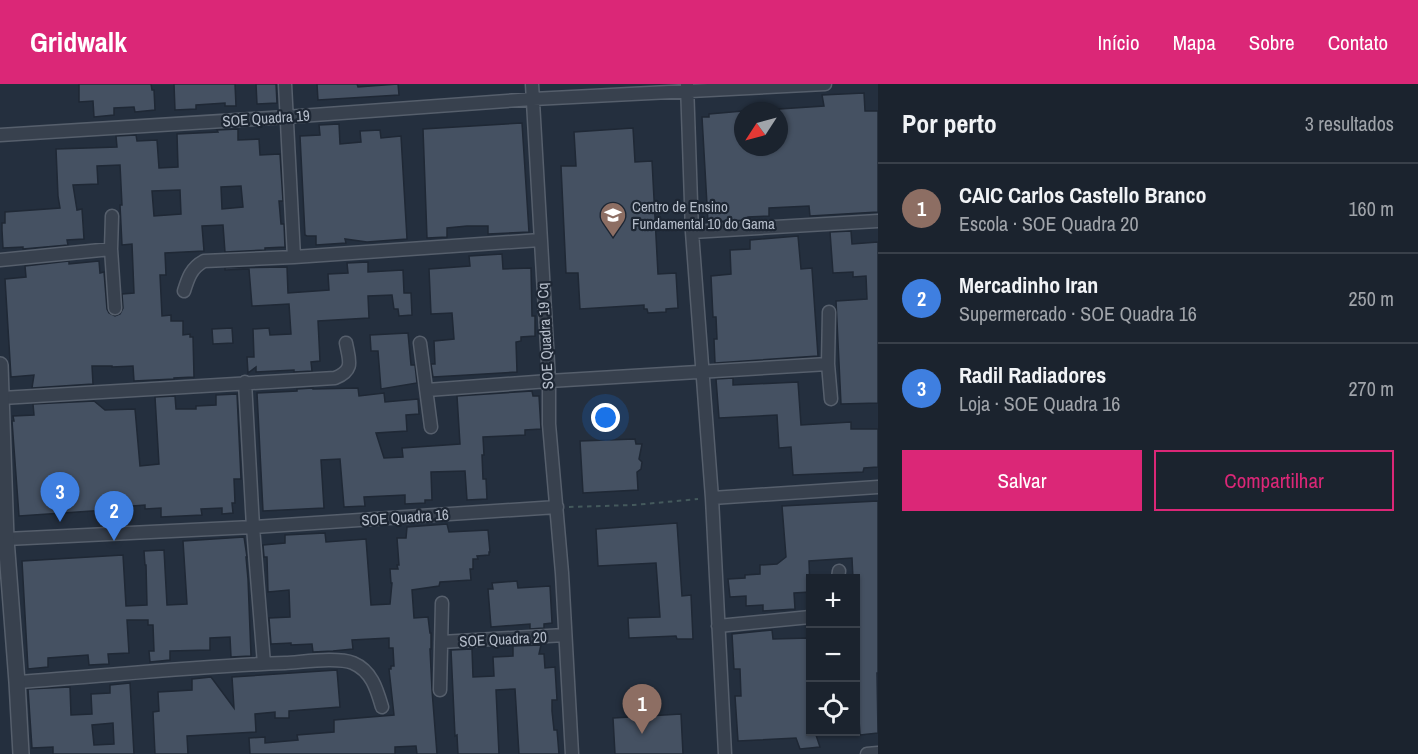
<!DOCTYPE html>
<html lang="pt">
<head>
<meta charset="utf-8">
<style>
  body { margin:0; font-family:"Archivo Narrow",sans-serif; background:#242b36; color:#f1f3f6 }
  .controls { position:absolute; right:18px; bottom:18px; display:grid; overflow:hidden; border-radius:0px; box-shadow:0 2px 4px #0004 }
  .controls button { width:54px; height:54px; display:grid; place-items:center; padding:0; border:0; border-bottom:2px solid #39404a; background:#1b232e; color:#f1f3f6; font:30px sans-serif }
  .compass { position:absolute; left:734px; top:18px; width:54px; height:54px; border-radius:50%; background:#1b232e; box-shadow:0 2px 4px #0004; rotate:234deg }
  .you { position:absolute; left:606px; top:334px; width:21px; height:21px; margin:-15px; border:4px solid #fff; border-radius:50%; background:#1a73e8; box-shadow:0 0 0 9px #1a73e833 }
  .badge { display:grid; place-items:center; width:39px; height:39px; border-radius:50%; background:#db2777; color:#fff; font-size:20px; font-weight:700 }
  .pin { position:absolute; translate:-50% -50px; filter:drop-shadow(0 2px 3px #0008) }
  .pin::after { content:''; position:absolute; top:32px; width:21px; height:18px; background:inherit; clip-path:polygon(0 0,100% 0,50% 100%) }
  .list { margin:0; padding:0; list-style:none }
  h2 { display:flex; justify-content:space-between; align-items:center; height:78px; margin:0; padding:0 24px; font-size:26px }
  h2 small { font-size:20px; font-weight:400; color:#a0a4aa }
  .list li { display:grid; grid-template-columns:39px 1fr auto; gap:18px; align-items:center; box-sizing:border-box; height:90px; padding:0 24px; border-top:2px solid #39404a }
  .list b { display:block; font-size:22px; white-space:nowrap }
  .list p { margin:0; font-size:20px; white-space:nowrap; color:#a0a4aa }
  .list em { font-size:20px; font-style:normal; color:#a0a4aa }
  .actions { display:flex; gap:12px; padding:18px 24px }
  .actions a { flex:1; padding:14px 0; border:2px solid #db2777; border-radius:0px; text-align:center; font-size:21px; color:#db2777 }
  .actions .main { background:#db2777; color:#fff }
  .icon { flex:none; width:33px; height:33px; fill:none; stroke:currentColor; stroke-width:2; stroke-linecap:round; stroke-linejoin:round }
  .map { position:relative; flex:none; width:878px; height:670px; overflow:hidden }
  header { display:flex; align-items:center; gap:36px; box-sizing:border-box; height:84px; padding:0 30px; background:#db2777; color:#fff }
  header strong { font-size:28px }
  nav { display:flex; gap:33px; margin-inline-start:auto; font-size:21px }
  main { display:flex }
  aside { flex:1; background:#1b232e }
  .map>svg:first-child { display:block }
</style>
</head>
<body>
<header>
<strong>Gridwalk</strong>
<nav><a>Início</a><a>Mapa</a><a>Sobre</a><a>Contato</a></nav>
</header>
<main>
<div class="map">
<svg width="878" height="670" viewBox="0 0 878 670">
  <rect width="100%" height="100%" fill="#242f3e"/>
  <path fill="#455162" stroke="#1f2835" stroke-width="1.5" fill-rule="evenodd" d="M79,0H151L152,6H154L155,26L135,28L134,23L114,24V31L94,33L93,17L79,18Z
    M174,0H235L236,22H225V19L196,21V25L175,26Z
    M256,0H276L277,19L257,20Z
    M317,0H357L358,3L398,0L399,11L318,16Z
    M864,9L865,27H878V128L810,132L809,122L769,124V132L748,133V136L708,138L702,33H709V30L743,27V63H779V25L824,22L822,11Z
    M522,39L529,148L488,150V142H467L447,144V153L427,154L423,45Z
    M339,40L340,60L361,58L360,47L380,46L381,54L401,52L407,155L367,158L345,155L346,159L316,161V152H307L305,151L300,52L320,51L319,41Z
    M633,44L635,78L652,77L658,190L676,189L678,224L666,225V228L648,229L647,225H644V221L580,225L578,189H566L561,82H576L574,48Z
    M238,45V56L259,55L260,71L280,70L283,117H279L281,140H284L285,163L265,164V166L225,168L223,141L202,142L204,167L165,169L166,191H160L162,232L171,231V237H183V251L190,250V253H193L194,293L174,294V295L134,297L133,282L112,283V282H92L93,300L32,304L34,291L11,293L5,195L26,193L25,182L69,177V180L99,177L100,189L104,188L107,225L109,229L115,232L120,230L123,224L122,210L134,209L132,160L122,161L120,121H122L120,81L97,82L98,100L73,101L77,126L82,125L84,155L67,156L68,161L23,165V163L3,164L2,146V139H5V128L60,124L58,112L56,65L117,63L116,52L136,51L137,57L157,56L159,84L178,83L177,50L218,48L217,46ZM241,102L243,123L222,125L221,103ZM180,106L181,130L154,132L152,107Z
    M851,147L852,160L878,158V319L841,320L836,217L867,215L866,192L853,193V188L833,189L830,148Z
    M798,152L801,185L812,184V185L818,272L715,279L714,255H717L716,233H713L711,192L731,190L730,166L750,165V156Z
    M502,170L503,185L531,184L532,232H535V252L521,253V257L516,258L517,288L433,293L431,280H435L434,257L454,255L452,229L431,230L429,185L470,182L469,172Z
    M368,178V188L403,186L404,209H411L412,231L399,232L398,225H394L392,211L368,212L369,234L318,237L320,277L311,278L312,287L294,288V286L256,288V283L248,289L247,273H254L253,245L269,244L270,251L291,250L289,220L252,222L249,185L225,186V184L287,183L288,209L329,206L328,190L348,189L347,179Z
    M232,244L233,259L213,260L212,245Z
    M408,249L411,281H415L417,299L381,305L378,267H371L370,251Z
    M733,294V301L798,298L801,341L851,338V345H878V383L864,384L863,388L793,391L791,363L779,364L777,331L719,334L716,295Z
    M313,304V305L358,304L359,312L384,309L385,318L418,315L419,330L406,331L407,347L376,349L384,374L403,373L402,364L460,360L457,312L532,307L533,312H539L541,345L525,346V351L483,353L484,371H482L483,395H486L487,415L467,416L465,387L431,388L432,416H425V419L405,420V411L364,413L365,422L344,423L340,375L321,376L324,424L263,427L257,309L297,307V305Z
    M237,310L241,395H234L235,419H232L233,429L222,430V424L201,425L202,431L161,433V424L145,425V421L120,423L121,425L19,432L12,337H14L13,332L34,331L33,320L94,317L105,326L135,325L140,382L159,380L155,313L175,312L176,325H196V322L216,321V311Z
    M635,355L636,360H642L639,375L642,378L641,385L637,388L638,406L583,409L580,357Z
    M878,417V589H877L878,649L860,651L857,605L859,604L858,574H855V495H853L852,474L809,477L810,508L794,509L795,525L763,527V521L746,522V512L730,513L728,495L745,494V491L760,490V481L777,480L786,473L782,422Z
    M677,439L682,512L691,511L693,555H677L676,552L629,554L628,534L660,533L656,479L598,482L596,445Z
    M447,440L449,448L488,446L490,468H489V471L477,472L478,475H473V485H470L471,496L440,498L439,502L412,506L414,534L428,533L430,549H431V565H430L432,606L437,670H417L416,662L395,663V670H250L249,654L265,653V659L298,656L297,651L334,648V636L394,631L389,585H391V582H394L393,564H389V554L352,556L353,565L333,567L313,568L312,560L291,561V559L271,560L269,534L290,533L289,506L268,508L267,473H264L263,461L285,459V451L325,449L326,458L366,455L371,521L390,520L392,499H391L390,485H398L397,481H399L397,454H406L407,443Z
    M244,453L247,473H246L248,495L251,572L231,573L230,553L210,554V566L170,567V576L150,578L149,567H154L153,541H148V536H127L129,569L108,570L109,580L89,581L88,571L48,574V583L28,585L22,477L123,471L126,522L147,521L146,481H145L144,467L164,466L167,521L187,520L183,457Z
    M517,497L518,504L550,502L552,539L544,540V544L530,545V540L491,543L488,505H493L492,499Z
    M772,546L773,555L810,554V648H815L820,663L800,665L796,654L738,657L735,612H741L740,585H734L732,550Z
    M541,561L539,570H544L545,584L555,583L557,616H552V627L554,646H557L559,670H519L515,605L496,606L499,670H458L457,651L455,652L451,566L472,565L473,593L494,592L493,573L513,572V562Z
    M337,586L340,623L289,627V634H275V628L255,630L256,648L187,652L188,670H155L153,628L159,627L158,608L192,606V595L211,593L234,624L232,593Z
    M130,599L134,670H53V663L32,664L28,605L70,603L71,631L92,630L91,610L110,609V601ZM113,639L114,660L94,661L92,641Z
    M681,630L683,670H615L613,634Z"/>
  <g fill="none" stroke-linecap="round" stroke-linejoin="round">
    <g stroke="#565f6c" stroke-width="15">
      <path id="minor" d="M285,0L294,173
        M532,0L549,297V340L562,489L572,670
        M687,0L692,148L712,414L725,670
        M0,51L286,33L533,15L825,0
        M692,148L878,137
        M111,165L112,132
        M0,176L111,165L115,224
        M184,207C188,194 191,184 204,177L294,173L540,156
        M829,228L828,280L831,315
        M420,259L431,343
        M245,298L253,443L264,580
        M427,306L549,297L828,280
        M2,314L335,294C355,286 349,276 346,259
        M712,414L878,403
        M6,455L253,443L557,423
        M838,494L839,487
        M718,542L810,533
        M441,558L565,551
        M17,598C106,592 196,582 285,579C304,578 337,573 353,579C372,587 377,606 382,623
        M440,606L442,519
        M867,670L878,669"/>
    </g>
    <g stroke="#565f6c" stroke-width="18">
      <path id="tertiary" d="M0,281L6,455L17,598L21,670"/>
    </g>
    <path stroke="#44595c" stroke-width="2" stroke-dasharray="4.5 4.5" stroke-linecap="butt" d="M569,423L634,421L698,415"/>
    <use href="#minor" stroke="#38414e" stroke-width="12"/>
    <use href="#tertiary" stroke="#38414e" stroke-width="15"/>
  </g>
  <defs>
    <g id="school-pin" transform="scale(1.35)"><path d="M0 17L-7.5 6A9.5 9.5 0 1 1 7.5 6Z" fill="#8d6e63" stroke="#1d2633"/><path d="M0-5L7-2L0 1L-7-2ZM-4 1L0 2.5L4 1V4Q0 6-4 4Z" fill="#fff"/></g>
  </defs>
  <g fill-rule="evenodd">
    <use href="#school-pin" x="613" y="131"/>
  </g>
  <g text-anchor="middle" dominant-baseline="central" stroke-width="4.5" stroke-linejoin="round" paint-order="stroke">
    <g font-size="15" fill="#b4bcc9" stroke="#1d2633">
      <text transform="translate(266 34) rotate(-4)">SOE Quadra 19</text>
      <text transform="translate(545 252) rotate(-93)">SOE Quadra 19 Cq</text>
      <text transform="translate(405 433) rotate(-4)">SOE Quadra 16</text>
      <text transform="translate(503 555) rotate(-3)">SOE Quadra 20</text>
    </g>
    <g font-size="15" fill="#b4bcc9" stroke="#1d2633" text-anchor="start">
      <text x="632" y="122">Centro de Ensino<tspan x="632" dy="17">Fundamental 10 do Gama</tspan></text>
    </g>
  </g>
</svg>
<div class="controls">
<button>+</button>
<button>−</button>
<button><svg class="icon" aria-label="locate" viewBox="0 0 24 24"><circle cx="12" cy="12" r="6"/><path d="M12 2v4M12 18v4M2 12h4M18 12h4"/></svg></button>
</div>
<svg class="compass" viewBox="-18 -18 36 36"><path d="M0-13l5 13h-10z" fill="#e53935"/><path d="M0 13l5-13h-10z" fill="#a0a4aa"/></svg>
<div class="you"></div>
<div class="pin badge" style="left:642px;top:650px;background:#8d6e63">1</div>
<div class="pin badge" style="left:114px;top:457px;background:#3f7fe0">2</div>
<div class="pin badge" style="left:60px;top:438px;background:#3f7fe0">3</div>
</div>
<aside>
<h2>Por perto<small>3 resultados</small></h2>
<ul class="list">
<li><span class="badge" style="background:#8d6e63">1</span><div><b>CAIC Carlos Castello Branco</b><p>Escola · SOE Quadra 20</p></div><em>160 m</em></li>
<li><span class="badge" style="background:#3f7fe0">2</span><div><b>Mercadinho Iran</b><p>Supermercado · SOE Quadra 16</p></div><em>250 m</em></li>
<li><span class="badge" style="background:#3f7fe0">3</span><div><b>Radil Radiadores</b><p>Loja · SOE Quadra 16</p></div><em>270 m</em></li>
</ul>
<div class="actions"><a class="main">Salvar</a><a>Compartilhar</a></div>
</aside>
</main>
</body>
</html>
